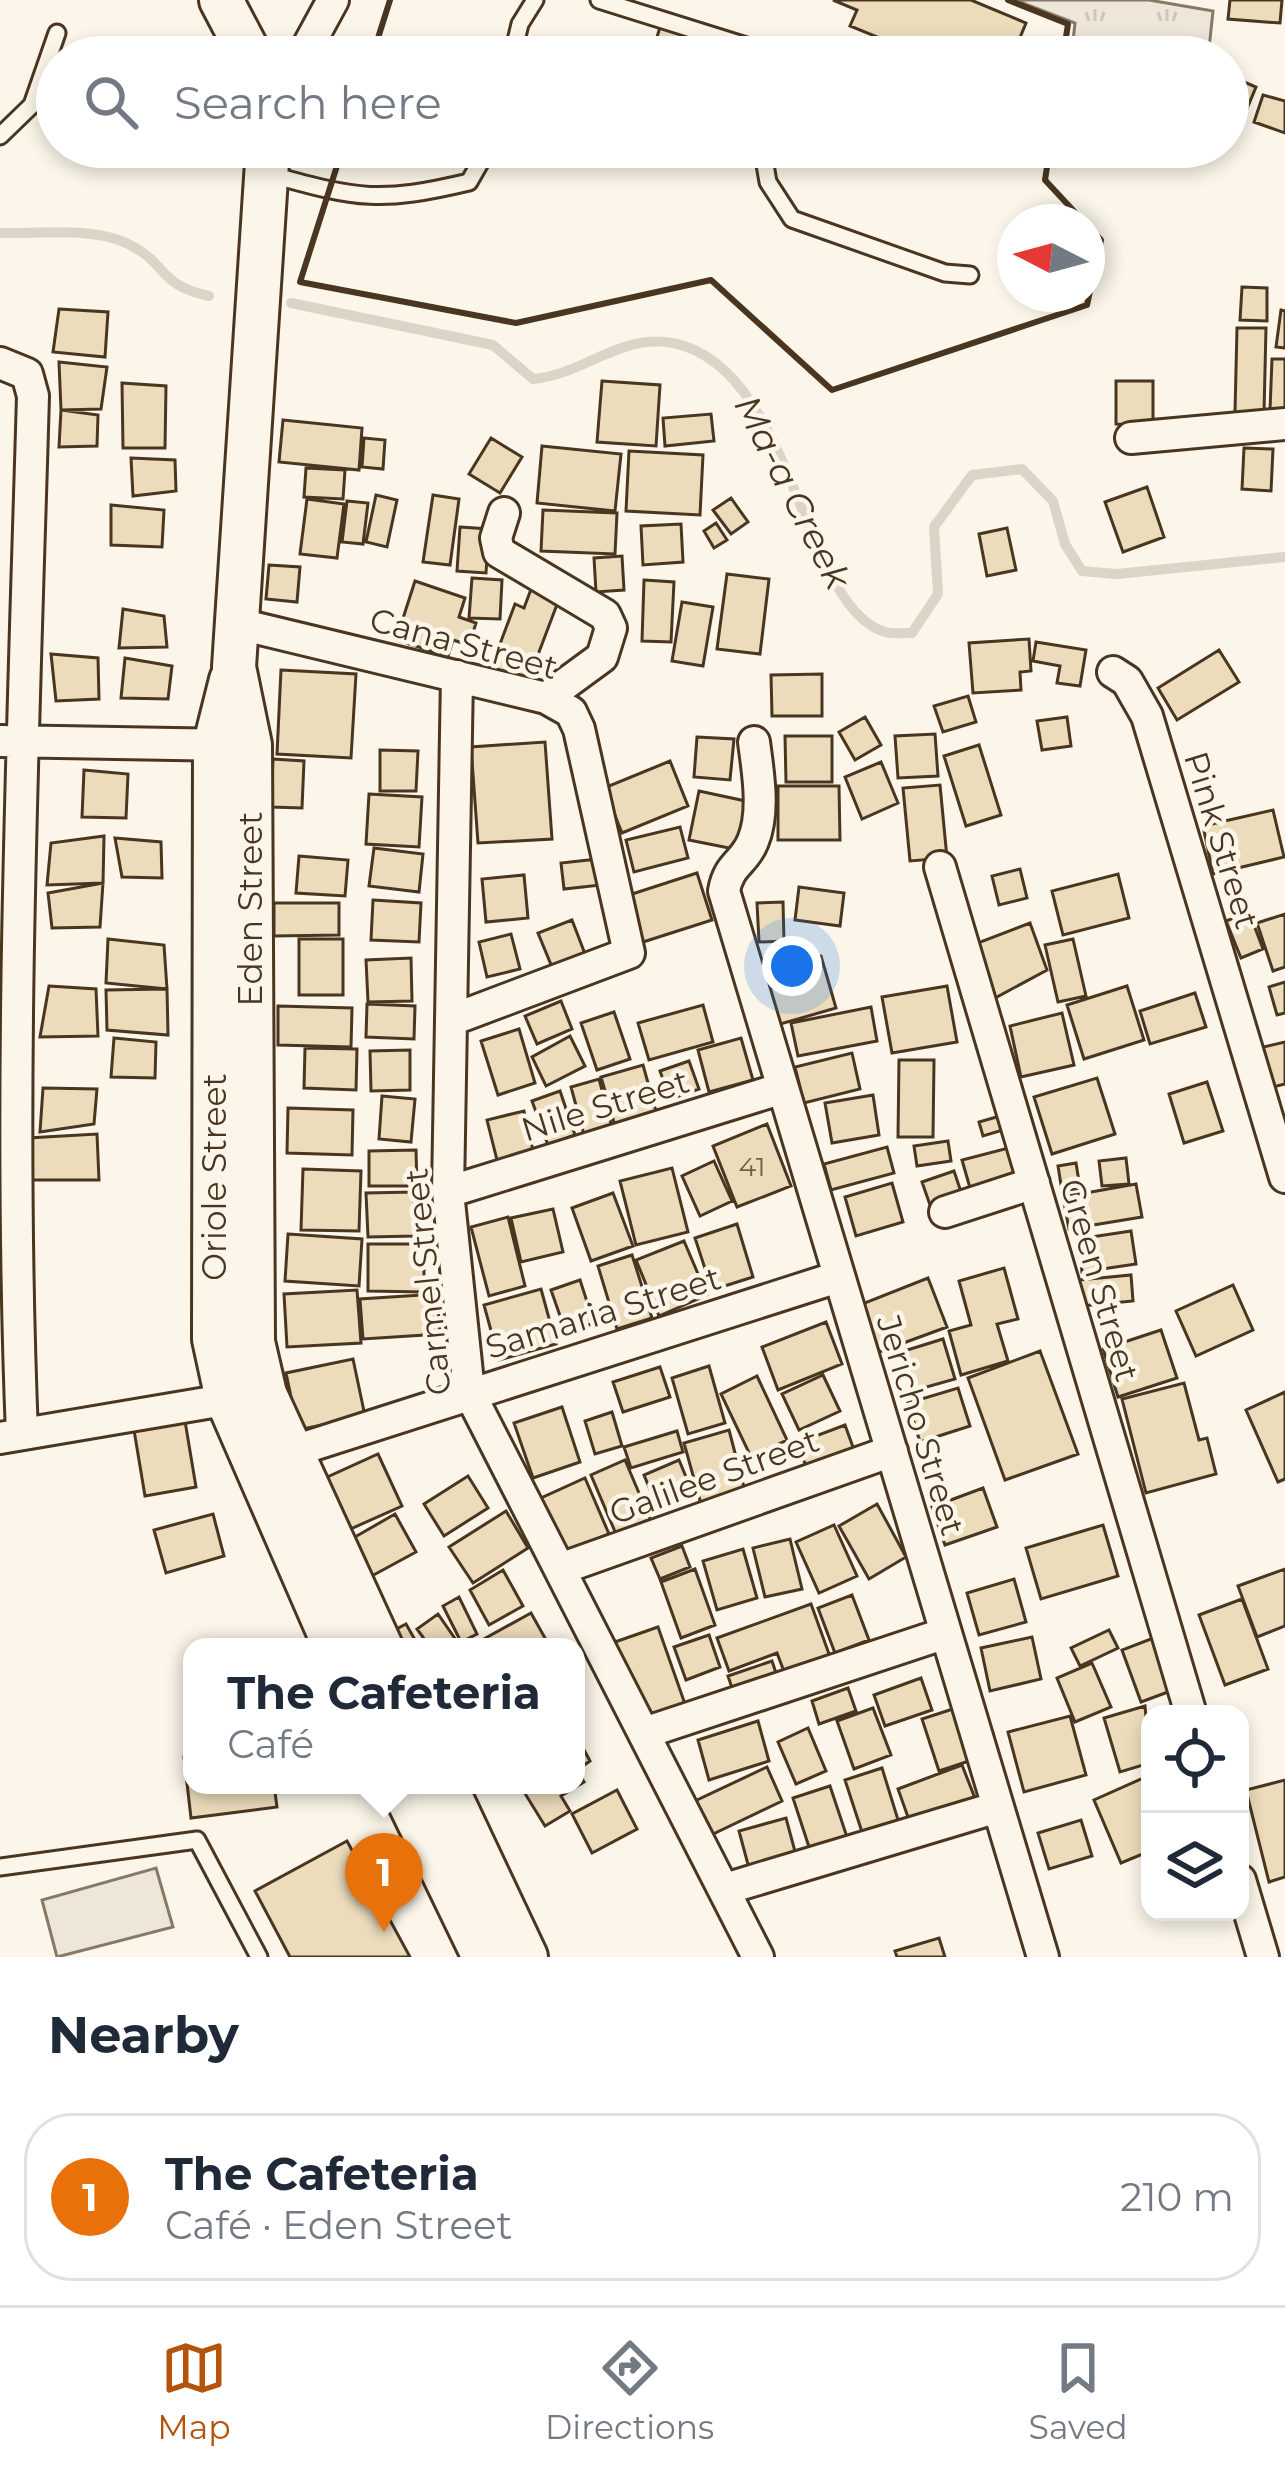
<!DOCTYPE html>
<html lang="en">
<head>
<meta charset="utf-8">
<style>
  body { margin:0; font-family:Montserrat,sans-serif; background:#f6f6f7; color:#1f2937 }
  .controls { position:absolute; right:36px; bottom:36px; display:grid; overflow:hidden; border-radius:24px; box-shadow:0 6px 18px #0003 }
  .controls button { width:108px; height:108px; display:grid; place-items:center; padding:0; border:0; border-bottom:3px solid #e0e1e3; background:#fff; color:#1f2937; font:60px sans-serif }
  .compass { position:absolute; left:997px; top:204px; width:108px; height:108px; border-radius:50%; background:#fff; box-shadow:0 6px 18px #0003; rotate:276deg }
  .you { position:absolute; left:792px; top:966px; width:42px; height:42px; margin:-30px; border:9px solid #fff; border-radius:50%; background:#1a73e8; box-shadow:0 0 0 18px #1a73e833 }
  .badge { display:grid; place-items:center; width:78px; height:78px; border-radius:50%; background:#b45309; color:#fff; font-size:39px; font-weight:700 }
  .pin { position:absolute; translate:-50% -99px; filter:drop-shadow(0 3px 6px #0008) }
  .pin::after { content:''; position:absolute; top:63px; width:42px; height:36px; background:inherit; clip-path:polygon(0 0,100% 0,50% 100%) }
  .popup { position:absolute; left:183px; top:1638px; width:402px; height:156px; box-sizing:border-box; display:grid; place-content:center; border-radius:24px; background:#fff; filter:drop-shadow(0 3px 9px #0005); font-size:39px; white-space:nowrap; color:#747a83 }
  .popup b { font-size:45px; color:#1f2937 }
  .popup::after { content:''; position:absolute; left:50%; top:100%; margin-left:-24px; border:24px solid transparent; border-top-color:#fff }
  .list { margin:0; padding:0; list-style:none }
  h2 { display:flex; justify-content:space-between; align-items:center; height:156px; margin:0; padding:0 48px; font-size:51px }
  h2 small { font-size:39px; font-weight:400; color:#747a83 }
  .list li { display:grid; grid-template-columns:78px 1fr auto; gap:36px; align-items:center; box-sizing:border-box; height:168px; margin:0 24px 24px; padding:0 24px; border:3px solid #e0e1e3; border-radius:48px }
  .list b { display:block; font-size:45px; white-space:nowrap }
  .list p { margin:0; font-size:39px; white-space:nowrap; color:#747a83 }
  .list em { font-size:39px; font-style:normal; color:#747a83 }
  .icon { flex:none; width:66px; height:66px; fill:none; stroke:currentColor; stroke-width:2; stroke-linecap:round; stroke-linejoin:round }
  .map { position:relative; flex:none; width:1285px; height:1957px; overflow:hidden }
  .search { position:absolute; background:#fff; box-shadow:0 6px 18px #0003; left:36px; right:36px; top:36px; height:132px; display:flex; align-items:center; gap:30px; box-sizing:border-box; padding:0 42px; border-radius:66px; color:#747a83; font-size:45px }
  .sheet { height:348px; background:#fff }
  nav { display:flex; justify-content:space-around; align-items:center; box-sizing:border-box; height:168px; border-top:3px solid #e0e1e3; background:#fff; font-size:33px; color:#747a83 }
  nav a { display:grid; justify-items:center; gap:6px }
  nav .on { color:#b45309 }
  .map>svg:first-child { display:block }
</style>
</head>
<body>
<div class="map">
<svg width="1285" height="1957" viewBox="0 0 1285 1957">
  <defs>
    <pattern id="grass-tufts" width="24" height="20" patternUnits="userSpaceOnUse" patternTransform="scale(3)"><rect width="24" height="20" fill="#ede6d9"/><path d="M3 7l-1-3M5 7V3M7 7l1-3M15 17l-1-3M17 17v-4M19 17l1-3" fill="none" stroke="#cdc6ba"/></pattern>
  </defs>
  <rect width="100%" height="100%" fill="#fbf6e9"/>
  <path fill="url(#grass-tufts)" stroke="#887966" stroke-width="3" d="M1015,0H1149L1213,11L1209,49C1175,71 1110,56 1072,50L1075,23Z"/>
  <path fill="#ede6d9" stroke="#887966" stroke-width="3" d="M156,1868L173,1927L57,1957L42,1900Z"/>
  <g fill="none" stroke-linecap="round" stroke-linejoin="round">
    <path stroke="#dcd4c6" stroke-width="10" d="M0,233C39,234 97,226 132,246C168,265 158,285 209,296
      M291,303L493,345L533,379C583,375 620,333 673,343C795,367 801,607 885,632C892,634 904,633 912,633L938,594L934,527L972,475L1022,469L1053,501L1065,544L1082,571L1117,574L1285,557"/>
  </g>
  <path fill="#ecdcbc" stroke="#4a3520" stroke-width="3" d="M833,0H971L1026,23L1012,57H926L850,26L857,10Z
    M1230,0H1282L1280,23L1228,19Z
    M660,27L706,41L701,57H651Z
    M1228,75L1256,87L1243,118L1228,112Z
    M1263,95L1285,101V133L1254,122Z
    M1242,287L1267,288V321L1240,320Z
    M59,309L108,312L105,357L53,352Z
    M1281,310L1285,311V348L1276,347Z
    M1237,328H1266L1264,413L1235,412Z
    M1272,359H1285V411L1270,410Z
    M59,362L107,367L101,409L61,410Z
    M602,381L660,385L656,446L597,442Z
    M1116,381H1153V425L1116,424Z
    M122,383L166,386L165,448H123Z
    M61,410L98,415L97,446L59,447Z
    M711,414L714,441L665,446L663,418Z
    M283,420L362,428L359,470L279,462Z
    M364,438L385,440L383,469L362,467Z
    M491,438L522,457L500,493L469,474Z
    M542,446L621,454L615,511L537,503Z
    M1244,448L1273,449L1271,491L1242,489Z
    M629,451L703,455L700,515L626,511Z
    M131,458L175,460L176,491L133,496Z
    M306,468L345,470L343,499L304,497Z
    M1147,487L1164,537L1123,552L1105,502Z
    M376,495L397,500L387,547L366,542Z
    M433,495L459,499L450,565L423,562Z
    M731,498L748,522L731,534L713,510Z
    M307,499L344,504L337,558L300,554Z
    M347,501L368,503L363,544L342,542Z
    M111,505L164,510L162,547L111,545Z
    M543,510L617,513L615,554L541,551Z
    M716,523L727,540L714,548L704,531Z
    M681,524L683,562L643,565L641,526Z
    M460,527L489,529L486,573L457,571Z
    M1007,528L1016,570L987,576L979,534Z
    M622,556L624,590L596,592L594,558Z
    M269,565L300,567L297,602L266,599Z
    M727,574L769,579L760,654L717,649Z
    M472,578L502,580L500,619L469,618Z
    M644,580L674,582L671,642L642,641Z
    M415,581L465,598L459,617L476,623L469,645L453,640L448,656L396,640Z
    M533,584L561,594L528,681L491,668L515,604L524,608Z
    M682,602L713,607L703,666L672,661Z
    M123,609L164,616L167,647L119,648Z
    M1029,639L1031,671L1020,672L1021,690L973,693L969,643Z
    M1036,642L1086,650L1080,686L1057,683L1060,666L1033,661Z
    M1219,650L1239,682L1177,720L1158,688Z
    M51,654L98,658L99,699L56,701Z
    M125,658L172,666L168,699L121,698Z
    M281,670L356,674L351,758L277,754Z
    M822,674V716H772L771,675Z
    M968,696L976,722L943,732L934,706Z
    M865,717L881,745L855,760L839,732Z
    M1067,717L1071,746L1042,750L1037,721Z
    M935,734L938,776L898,778L895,736Z
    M785,736H832V782H786Z
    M697,737L734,739L730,780L694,777Z
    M545,742L552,839L478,843L471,747Z
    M979,745L1001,815L966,826L944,756Z
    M380,750L418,751L416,791H380Z
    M273,759L304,761L302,808L271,807Z
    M670,761L688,806L622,833L604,788Z
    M881,762L898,803L862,819L845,777Z
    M84,770L128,774L126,818L82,817Z
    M940,785L947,858L910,861L903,788Z
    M778,786H839L840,840H778Z
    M699,791L750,802L739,850L689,840Z
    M369,794L422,797L419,847L366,844Z
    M1273,810L1284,857L1213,874L1203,826Z
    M680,827L688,858L634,872L626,840Z
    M104,836L103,883L47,885L51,843Z
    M115,838L161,842L162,878L122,877Z
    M374,848L423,854L419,892L369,886Z
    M299,856L348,860L345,896L296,893Z
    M598,859L601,885L564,889L561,863Z
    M1020,869L1027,898L999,905L992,876Z
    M697,873L712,920L643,942L629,895Z
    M1118,874L1129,918L1063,935L1052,891Z
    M524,875L528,918L486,922L482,879Z
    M103,883L100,927L52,928L48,893Z
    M799,887L844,893L840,926L795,920Z
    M373,900L421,903L419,942L371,940Z
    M783,902L784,941L759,942L757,903Z
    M274,903H339V935L274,936Z
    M1249,912L1263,949L1241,958L1226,921Z
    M1285,914V967L1273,971L1257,923Z
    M572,920L585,954L552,967L538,933Z
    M1030,923L1047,970L995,998L975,944Z
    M511,934L520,969L487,977L479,942Z
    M108,939L164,945L167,989L106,983Z
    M299,939H343V995H299Z
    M1073,939L1086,996L1058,1002L1045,945Z
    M821,956L836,1008L770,1027L755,975Z
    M411,958L412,1001L368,1002L366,960Z
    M1285,982V1013L1277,1015L1269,987Z
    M49,986L96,989L98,1036L40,1037Z
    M947,986L957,1042L892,1053L882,997Z
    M1127,986L1144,1040L1084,1059L1067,1005Z
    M167,989L168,1035L107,1030L106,990Z
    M1195,993L1206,1027L1150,1044L1140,1011Z
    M561,1001L572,1029L537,1044L525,1016Z
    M367,1004L415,1006L414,1039L366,1037Z
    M703,1005L713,1042L649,1060L638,1023Z
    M278,1006L352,1008L351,1047L278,1045Z
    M871,1007L877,1041L798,1056L791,1023Z
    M614,1012L630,1059L597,1070L581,1023Z
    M1062,1013L1074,1065L1021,1077L1010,1026Z
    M519,1029L535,1083L498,1095L481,1041Z
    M570,1036L585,1066L546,1086L532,1057Z
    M114,1038L156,1042L155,1078L111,1077Z
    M741,1038L753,1080L709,1092L698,1050Z
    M1285,1042V1084L1265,1089L1255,1049Z
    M305,1048L357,1049L356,1090L304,1088Z
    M410,1050V1090L371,1091L370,1051Z
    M852,1053L860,1089L804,1103L795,1067Z
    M899,1060H934L933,1137H898Z
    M689,1061L699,1089L670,1099L660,1071Z
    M643,1065L657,1115L615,1126L601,1077Z
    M1097,1078L1115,1134L1052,1154L1034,1097Z
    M599,1079L612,1127L584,1135L571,1087Z
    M1207,1082L1223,1131L1184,1143L1169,1094Z
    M43,1088L97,1089L94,1124L40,1132Z
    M560,1091L575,1135L548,1145L532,1101Z
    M873,1095L879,1135L832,1143L825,1103Z
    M382,1096L415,1099L411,1142L379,1139Z
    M288,1108L353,1110L352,1155L287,1153Z
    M524,1111L533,1151L497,1160L487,1120Z
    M1000,1116L1003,1130L983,1136L979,1122Z
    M767,1124L791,1186L737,1207L713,1146Z
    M97,1134L99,1180H30L28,1138Z
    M948,1141L951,1161L917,1166L914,1146Z
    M1016,1146L1024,1174L970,1188L962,1160Z
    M887,1147L894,1173L831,1190L824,1164Z
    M416,1150L417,1186H369V1151Z
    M1126,1158L1129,1184L1102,1186L1099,1161Z
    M714,1161L732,1201L700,1216L682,1176Z
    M1076,1163L1080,1188L1062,1191L1058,1166Z
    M672,1168L688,1232L636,1245L620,1181Z
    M303,1169L361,1171L359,1231L301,1230Z
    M954,1171L962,1195L930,1205L922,1182Z
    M892,1183L903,1222L856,1236L845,1197Z
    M1136,1184L1142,1217L1069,1229L1063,1197Z
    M414,1192L415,1236L368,1237L366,1193Z
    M613,1193L633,1246L591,1261L572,1208Z
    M553,1209L563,1252L521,1262L511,1218Z
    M508,1217L525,1286L489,1296L471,1227Z
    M737,1224L753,1277L712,1290L695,1238Z
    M1131,1231L1136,1264L1082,1272L1078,1239Z
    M288,1234L362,1239L359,1286L285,1281Z
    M684,1241L707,1295L659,1316L636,1260Z
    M368,1244H424V1292L368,1291Z
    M632,1255L652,1318L617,1329L598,1266Z
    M1004,1268L1018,1319L997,1324L1008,1361L961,1375L949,1331L971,1325L959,1281Z
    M1131,1275L1133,1301L1081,1306L1079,1280Z
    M928,1278L947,1327L879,1352L862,1304Z
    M580,1280L594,1323L566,1333L551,1290Z
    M1233,1285L1253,1330L1196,1356L1176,1311Z
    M541,1289L556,1344L499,1360L484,1305Z
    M357,1290L361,1343L287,1347L284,1294Z
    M437,1294L440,1334L363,1339L360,1299Z
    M826,1322L842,1364L778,1390L762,1347Z
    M1161,1330L1177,1378L1118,1397L1103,1349Z
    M943,1339L955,1379L916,1390L904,1351Z
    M1040,1351L1078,1454L1005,1480L968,1378Z
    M353,1359L365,1416L298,1430L286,1373Z
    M709,1366L725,1423L688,1434L672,1378Z
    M660,1367L670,1397L623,1412L613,1382Z
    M823,1375L840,1411L799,1430L782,1394Z
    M757,1376L787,1440L751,1457L721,1394Z
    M1184,1383L1199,1440L1207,1438L1216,1474L1146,1493L1122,1399Z
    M958,1388L970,1426L920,1442L908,1403Z
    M1285,1392V1479L1278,1482L1246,1410Z
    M562,1407L580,1462L533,1478L514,1423Z
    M612,1412L622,1446L595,1454L585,1421Z
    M185,1421L196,1487L145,1496L134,1430Z
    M845,1425L858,1461L811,1479L797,1443Z
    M729,1430L745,1491L704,1515L684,1443Z
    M677,1431L683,1452L631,1468L624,1447Z
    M378,1454L402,1506L346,1531L323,1479Z
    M625,1460L650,1519L616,1534L591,1475Z
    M679,1460L691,1489L656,1504L644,1475Z
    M468,1476L488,1508L444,1536L424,1504Z
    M585,1478L609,1534L565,1553L538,1513L546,1509L541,1498Z
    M983,1488L997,1527L945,1545L932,1507Z
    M877,1504L906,1557L869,1579L839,1526Z
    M506,1511L528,1548L473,1583L449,1547Z
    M213,1514L224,1556L166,1573L154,1530Z
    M395,1514L416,1552L368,1578L348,1541Z
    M834,1525L857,1576L819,1593L796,1542Z
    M1103,1525L1118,1576L1041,1599L1026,1548Z
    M790,1539L802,1589L765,1597L753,1548Z
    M682,1546L690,1567L660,1579L651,1558Z
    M743,1549L757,1598L717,1610L703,1561Z
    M695,1569L715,1625L681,1638L661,1582Z
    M1285,1569V1626L1257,1637L1238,1586Z
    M503,1570L523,1606L489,1625L470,1590Z
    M1014,1579L1026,1622L979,1635L967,1593Z
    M852,1595L869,1640L835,1653L818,1608Z
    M459,1597L477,1634L461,1642L443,1606Z
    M1242,1599L1268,1669L1225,1685L1199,1615Z
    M811,1604L833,1665L788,1682L777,1653L729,1671L717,1638Z
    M531,1613L550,1647H486L482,1640Z
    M438,1614L458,1643L453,1647H430L417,1629Z
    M406,1624L419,1647H398L391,1632Z
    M658,1627L685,1704L642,1719L615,1642Z
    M1109,1630L1118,1648L1080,1666L1071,1648Z
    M709,1635L720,1667L686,1680L674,1647Z
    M1032,1637L1041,1679L990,1691L981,1648Z
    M1156,1637L1176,1689L1141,1702L1122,1650Z
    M772,1661L779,1682L735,1697L728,1676Z
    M1092,1663L1111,1707L1075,1722L1057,1678Z
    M921,1678L932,1710L885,1726L874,1695Z
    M848,1688L856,1711L819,1724L812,1701Z
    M1145,1706L1150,1763L1120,1772L1104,1718Z
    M959,1707L975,1759L939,1771L922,1719Z
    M873,1708L891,1755L854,1769L837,1721Z
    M1070,1716L1086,1775L1024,1792L1008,1732Z
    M758,1721L769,1761L709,1780L698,1740Z
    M808,1728L826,1771L796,1784L778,1742Z
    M583,1748L590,1761L577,1770L584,1782L561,1796L570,1811L545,1826L521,1787L576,1785V1753Z
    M192,1756V1785H274L277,1807L191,1818L184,1757Z
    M962,1765L978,1806L913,1831L898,1789Z
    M767,1767L782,1801L711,1835L695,1801Z
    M882,1768L899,1823L863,1835L845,1780Z
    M1150,1775V1851L1121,1863L1094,1800Z
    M1285,1780V1877L1269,1882L1246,1790Z
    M830,1786L848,1840L811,1853L793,1798Z
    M617,1790L637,1829L592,1853L572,1814Z
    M786,1818L797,1859L750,1872L739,1831Z
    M1081,1820L1092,1856L1049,1869L1038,1833Z
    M347,1841L410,1957H290L255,1891Z
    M939,1938L945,1957H897L895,1951Z"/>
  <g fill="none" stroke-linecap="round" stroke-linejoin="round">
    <g stroke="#4a3520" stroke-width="21">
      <path id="service" d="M599,0L762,51
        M512,57L520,24L535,0
        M762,57V51L781,57
        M0,136L32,105L57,33
        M762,147L768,182L792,219L945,273L970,275
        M272,175C359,199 380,203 469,182L489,147
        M0,1867L197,1840L259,1957"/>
    </g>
    <g stroke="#4a3520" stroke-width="36">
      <path id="minor" d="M302,57L333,0
        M0,363L27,374L33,396C23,742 8,1089 22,1434
        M1131,438L1285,424
        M504,513L496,538L499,552L605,615L611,628L602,657L546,698
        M235,623L546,698L571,712L579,729L629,953L454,1019
        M1113,672L1127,681L1147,716L1285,1177
        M457,676L448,1192L469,1392L758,1957
        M0,741L232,745
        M754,742C758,772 765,812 753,841C744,864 729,863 724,891L1043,1957
        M940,867L1191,1714
        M448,1192L783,1088
        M945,1212L1034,1183
        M0,1438L242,1397
        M272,1458L838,1277
        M560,1569L892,1451
        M644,1733L946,1633
        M1240,1880L1263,1957
        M725,1889L998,1807"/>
    </g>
    <g stroke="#4a3520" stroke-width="48">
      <path id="secondary" d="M221,0L251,57
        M268,147L234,667L250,745L253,1342L265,1394L381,1647
        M231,680L215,744L214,1339L227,1399L335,1647
        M401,1785L484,1957
        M445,1785L526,1957"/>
    </g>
    <use href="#service" stroke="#fbf6e9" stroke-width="15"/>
    <use href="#minor" stroke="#fbf6e9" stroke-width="30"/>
    <use href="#secondary" stroke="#fbf6e9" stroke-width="42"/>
    <path stroke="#4a3520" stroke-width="6" d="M1008,0L1068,24L1063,57
      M372,57L390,0
      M343,147L300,282L516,323L711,280L832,390L1087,305L1101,240L1087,225
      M1050,147L1045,180L1084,222"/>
  </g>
  <g text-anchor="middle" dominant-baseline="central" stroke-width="9" stroke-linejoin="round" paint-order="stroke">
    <g font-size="27" fill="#725f47">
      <text x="752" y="1166">41</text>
    </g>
    <g font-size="33" fill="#4a3520" stroke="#fbf6e9">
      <text transform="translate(464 643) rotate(15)">Cana Street</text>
      <text transform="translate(1222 840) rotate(73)">Pink Street</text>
      <text transform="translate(250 909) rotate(-90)">Eden Street</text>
      <text transform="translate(605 1105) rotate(-17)">Nile Street</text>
      <text transform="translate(214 1177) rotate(-90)">Oriole Street</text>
      <text transform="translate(1100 1280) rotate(74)">Green Street</text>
      <text transform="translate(427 1282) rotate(-96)">Carmel Street</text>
      <text transform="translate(603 1312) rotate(-17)">Samaria Street</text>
      <text transform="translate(921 1425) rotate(73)">Jericho Street</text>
      <text transform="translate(714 1476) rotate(-20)">Galilee Street</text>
    </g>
    <g font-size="36" font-style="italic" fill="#4a3520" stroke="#fbf6e9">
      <text transform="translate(793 492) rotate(63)">Ma-a Creek</text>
    </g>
  </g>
</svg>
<div class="controls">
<button><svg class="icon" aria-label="locate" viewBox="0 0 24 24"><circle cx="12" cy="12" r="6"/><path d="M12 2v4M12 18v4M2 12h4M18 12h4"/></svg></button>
<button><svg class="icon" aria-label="layers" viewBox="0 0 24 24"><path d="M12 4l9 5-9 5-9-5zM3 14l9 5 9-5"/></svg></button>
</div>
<svg class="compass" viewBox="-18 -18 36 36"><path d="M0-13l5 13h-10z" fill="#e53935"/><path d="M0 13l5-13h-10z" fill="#747a83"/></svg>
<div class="you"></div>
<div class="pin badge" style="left:384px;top:1932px;background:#e8710a">1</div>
<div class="popup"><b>The Cafeteria</b>Café</div>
<div class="search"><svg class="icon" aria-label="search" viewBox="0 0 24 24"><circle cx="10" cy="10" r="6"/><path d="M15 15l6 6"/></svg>Search here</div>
</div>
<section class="sheet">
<h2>Nearby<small></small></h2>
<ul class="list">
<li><span class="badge" style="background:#e8710a">1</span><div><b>The Cafeteria</b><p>Café · Eden Street</p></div><em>210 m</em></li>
</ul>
</section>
<nav>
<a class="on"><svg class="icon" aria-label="map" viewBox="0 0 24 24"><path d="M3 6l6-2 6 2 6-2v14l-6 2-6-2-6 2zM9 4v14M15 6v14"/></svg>Map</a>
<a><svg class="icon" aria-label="directions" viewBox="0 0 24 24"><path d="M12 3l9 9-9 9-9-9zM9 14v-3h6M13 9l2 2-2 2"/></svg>Directions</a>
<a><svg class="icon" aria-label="saved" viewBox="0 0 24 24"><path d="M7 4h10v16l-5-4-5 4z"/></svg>Saved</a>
</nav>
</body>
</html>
